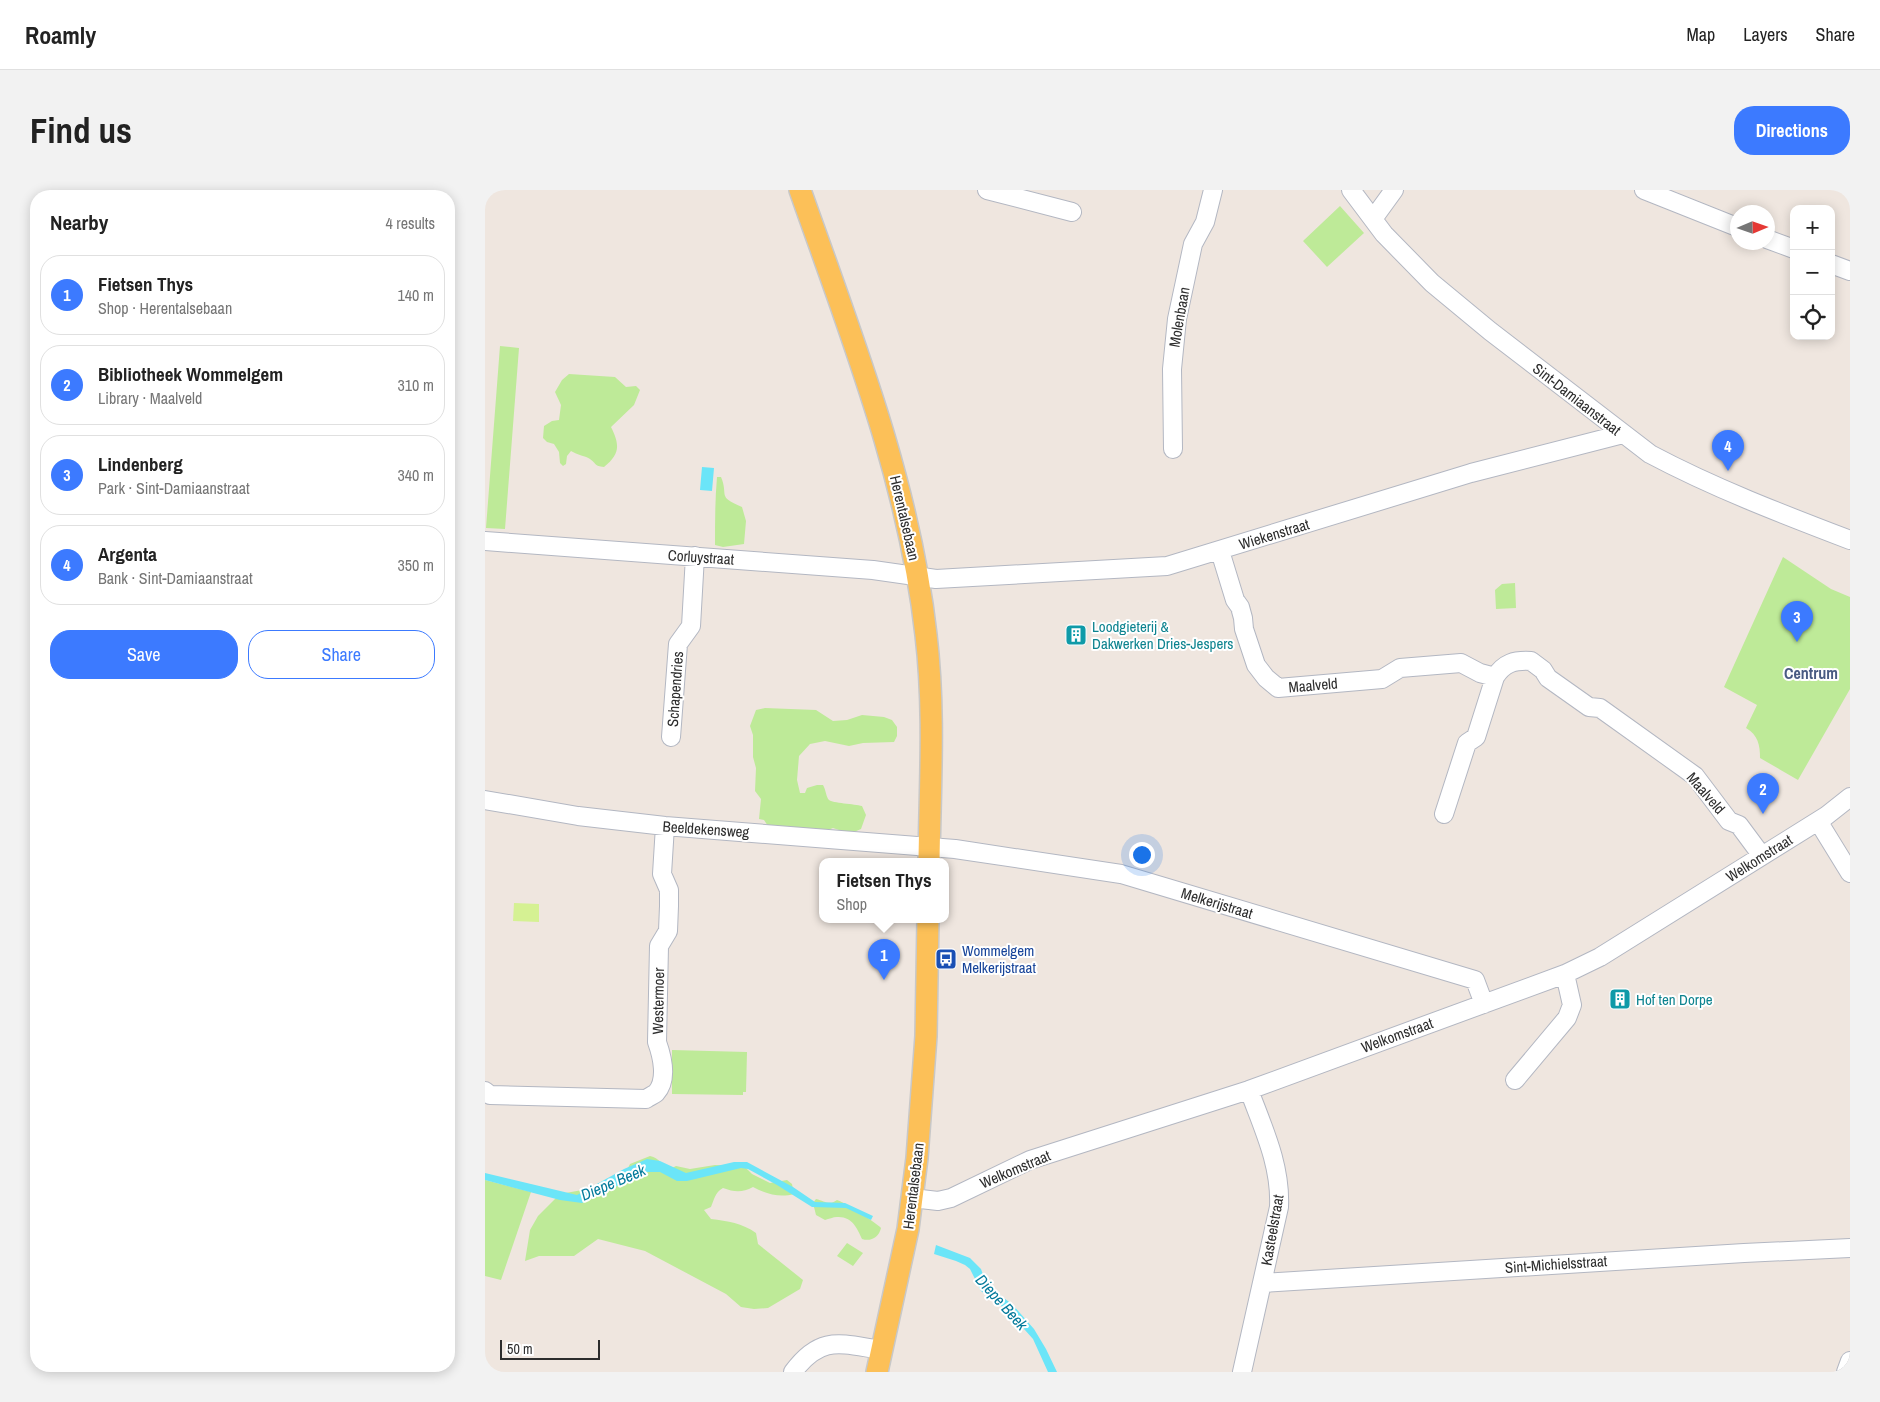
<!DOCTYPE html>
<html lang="en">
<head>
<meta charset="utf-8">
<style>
  body { margin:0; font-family:"Archivo Narrow",sans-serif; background:#f2f2f2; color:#222 }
  .controls { position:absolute; right:15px; top:15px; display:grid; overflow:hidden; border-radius:10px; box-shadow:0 2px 12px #0003 }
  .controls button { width:45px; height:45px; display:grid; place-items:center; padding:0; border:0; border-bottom:1px solid #e0e0e0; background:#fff; color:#222; font:25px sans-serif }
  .compass { position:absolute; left:1245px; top:15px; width:45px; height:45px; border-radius:50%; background:#fff; box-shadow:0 2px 12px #0003; rotate:88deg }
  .scale { position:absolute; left:15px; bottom:12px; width:100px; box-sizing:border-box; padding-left:5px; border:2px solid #2d2d2d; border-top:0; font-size:14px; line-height:18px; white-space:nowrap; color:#2d2d2d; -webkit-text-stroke:4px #fff; paint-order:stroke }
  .you { position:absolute; left:656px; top:664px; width:18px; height:18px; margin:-12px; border:4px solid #fff; border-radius:50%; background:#1a73e8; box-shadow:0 0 0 8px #1a73e833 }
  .badge { display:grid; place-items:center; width:32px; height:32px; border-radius:50%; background:#3c7aff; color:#fff; font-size:16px; font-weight:700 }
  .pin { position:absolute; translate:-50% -41px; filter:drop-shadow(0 1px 2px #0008) }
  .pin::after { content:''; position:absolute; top:26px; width:18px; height:15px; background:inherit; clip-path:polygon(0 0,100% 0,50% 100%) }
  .popup { position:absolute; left:334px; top:668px; width:130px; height:65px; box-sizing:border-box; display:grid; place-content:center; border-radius:10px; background:#fff; filter:drop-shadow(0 1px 4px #0005); font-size:16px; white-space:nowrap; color:#767676 }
  .popup b { font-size:19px; color:#222 }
  .popup::after { content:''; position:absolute; left:50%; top:100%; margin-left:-10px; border:10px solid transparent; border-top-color:#fff }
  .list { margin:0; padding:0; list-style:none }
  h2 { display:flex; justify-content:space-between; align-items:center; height:65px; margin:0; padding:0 20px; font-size:21px }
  h2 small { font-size:16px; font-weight:400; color:#767676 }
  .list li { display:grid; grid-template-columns:32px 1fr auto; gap:15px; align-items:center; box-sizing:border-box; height:80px; margin:0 10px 10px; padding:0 10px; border:1px solid #e0e0e0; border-radius:20px }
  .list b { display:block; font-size:19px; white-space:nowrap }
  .list p { margin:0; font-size:16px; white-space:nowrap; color:#767676 }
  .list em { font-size:16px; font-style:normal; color:#767676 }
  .actions { display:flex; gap:10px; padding:15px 20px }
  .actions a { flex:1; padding:11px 0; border:1px solid #3c7aff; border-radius:20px; text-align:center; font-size:18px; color:#3c7aff }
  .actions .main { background:#3c7aff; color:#fff }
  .icon { flex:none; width:28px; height:28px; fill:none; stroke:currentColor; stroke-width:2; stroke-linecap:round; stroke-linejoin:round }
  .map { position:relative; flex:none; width:1365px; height:1182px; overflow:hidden; border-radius:20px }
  header { display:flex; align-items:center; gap:30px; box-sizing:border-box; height:70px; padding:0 25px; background:#fff; border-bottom:1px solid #e0e0e0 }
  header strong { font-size:24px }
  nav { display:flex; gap:28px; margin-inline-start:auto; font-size:18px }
  .intro { display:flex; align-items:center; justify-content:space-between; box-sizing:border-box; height:120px; padding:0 30px }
  h1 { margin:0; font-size:35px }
  .button { padding:12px 22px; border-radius:20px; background:#3c7aff; color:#fff; font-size:18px; font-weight:700 }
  main { display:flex; gap:30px; padding:0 30px }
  aside { flex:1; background:#fff; border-radius:20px; box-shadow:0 2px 12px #0003 }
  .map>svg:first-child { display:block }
</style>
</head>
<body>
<header>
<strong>Roamly</strong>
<nav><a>Map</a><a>Layers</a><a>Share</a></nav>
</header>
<div class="intro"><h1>Find us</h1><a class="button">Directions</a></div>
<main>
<aside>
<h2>Nearby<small>4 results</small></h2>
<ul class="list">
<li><span class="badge">1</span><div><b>Fietsen Thys</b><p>Shop · Herentalsebaan</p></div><em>140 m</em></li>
<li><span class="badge">2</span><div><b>Bibliotheek Wommelgem</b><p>Library · Maalveld</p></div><em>310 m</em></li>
<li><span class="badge">3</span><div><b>Lindenberg</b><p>Park · Sint-Damiaanstraat</p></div><em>340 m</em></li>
<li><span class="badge">4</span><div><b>Argenta</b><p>Bank · Sint-Damiaanstraat</p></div><em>350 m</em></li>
</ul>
<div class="actions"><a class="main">Save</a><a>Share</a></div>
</aside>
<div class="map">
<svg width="1365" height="1182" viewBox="0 0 1365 1182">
  <rect width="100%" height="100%" fill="#efe6df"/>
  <path fill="#beea98" d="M855,16L879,43L842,77L818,51Z
    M15,156L34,158L20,339L1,338Z
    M84,184L130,187L141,197L151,196L155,200L149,215L126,237C135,255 135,264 119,277C109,276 112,274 105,269C101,266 92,265 86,261L82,266L81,274L78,276L75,273L74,262L69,254L62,252L58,248L59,236L67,231L74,230L76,215L70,202L77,190Z
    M232,287H236C244,306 231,306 257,317L261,331L259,354L238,357L230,355C230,332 230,310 232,287Z
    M1298,367L1346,399L1365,407V499L1313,590L1275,568C1275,555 1273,545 1261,538L1272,515L1239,497Z
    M1030,393L1031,418L1011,419L1010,400L1017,394Z
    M280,518L331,520L348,531L362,530L377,525L399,527L407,530L412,537V546L409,552L378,553L364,556L340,551L325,554L314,566L312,590L315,603H320L322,598L332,595H338C341,600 341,607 344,610C347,613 370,614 377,616L381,625L376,639L369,642L357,641L348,638L338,642L285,639L279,630L274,629L276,609L270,601L271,578L268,567V545L265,536L271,520Z
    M187,860L262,862L261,902H258V905L187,904Z
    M165,966C175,968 177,976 185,979L191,976L205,979L230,975L259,976L267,984L285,993L302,990L307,994L309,1004C295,1008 281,1004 268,997C257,1003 249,1002 238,998C230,1002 229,1010 226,1017L219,1020L226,1029C243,1031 257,1033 271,1043L273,1054L318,1090L315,1099L283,1118L269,1119L256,1117L241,1104L160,1061L113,1049L89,1066H54L40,1071L45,1040L53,1026L75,1004L114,997L142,980L145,974Z
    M0,990L46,1002L16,1090L0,1086Z
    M331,1009C340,1011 344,1016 352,1010C357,1011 392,1033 396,1038C394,1047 386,1052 377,1049C372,1038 367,1026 352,1027C348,1027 344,1029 340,1030L331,1025L328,1013Z
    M362,1053L378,1063L368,1076L352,1066Z"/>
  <path fill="#d5f193" d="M29,713L54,714V732L28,731Z"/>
  <path fill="#6be5f8" d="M217,277L229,278L227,301L215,300Z
    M162,969L175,971L201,983L249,972H262L308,997L330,1012L360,1013L388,1026L386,1030L361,1018L327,1017L292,995L263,979L256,978L202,991H192L175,982H161L97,1013L75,1010L0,990V983L92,1005L139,979Z
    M451,1055L485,1068L496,1079L502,1096L527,1114L549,1139L561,1159L572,1182H563L548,1149L524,1122L496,1101L485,1079L480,1075L471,1071L449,1064Z"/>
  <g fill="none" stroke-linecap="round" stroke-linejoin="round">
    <g stroke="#b3b7c2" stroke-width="20">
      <path id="minor" d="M502,0L587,22
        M866,0L899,44L947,93L1005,141L1165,264C1229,298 1297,324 1365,350
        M1159,0L1252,37
        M888,29L909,0
        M1282,49L1309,59
        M1346,74L1365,81
        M688,259L687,179L692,129L708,54L720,32L728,0
        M0,351L388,380L451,389L682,376L986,283L1138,244
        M735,361L750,410L755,417L758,428L759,439L771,475L781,488L793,498L897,489L915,478L976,473L995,483L1010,487
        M186,547L193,454L206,436L210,366
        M0,610L93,626L180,636L470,659L636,684L990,790L999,814
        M959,624L982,553L991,547L1010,487C1019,473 1029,470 1046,471L1058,480L1063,488L1104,517L1115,518L1210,586L1244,631L1254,635L1277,666
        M1333,631L1365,683
        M1030,890L1082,828L1087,815L1080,784
        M0,901L5,905L161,909C164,907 168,905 171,903C183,890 177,866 172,852L174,756L183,741L184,716V700L177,684L180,636
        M427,1008L453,1011L466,1008L545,970L764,900L1080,784L1115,767L1341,626L1365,607
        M777,1093L1259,1063L1365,1058
        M308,1182C336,1144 356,1154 397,1160
        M757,1182L794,1017C796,975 778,938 764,900
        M1361,1182L1365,1171"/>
    </g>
    <g stroke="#c8c8c8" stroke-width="24">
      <path id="major" d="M315,0C366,145 424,291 441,445C450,520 445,596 444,671
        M392,1182L423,1039L432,968L441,846L443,729"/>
    </g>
    <use href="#minor" stroke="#fff" stroke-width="18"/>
    <use href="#major" stroke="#fcc058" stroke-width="21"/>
  </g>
  <defs>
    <g id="building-square" transform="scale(1.125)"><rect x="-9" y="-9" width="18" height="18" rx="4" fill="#0f9aa8" stroke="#fff"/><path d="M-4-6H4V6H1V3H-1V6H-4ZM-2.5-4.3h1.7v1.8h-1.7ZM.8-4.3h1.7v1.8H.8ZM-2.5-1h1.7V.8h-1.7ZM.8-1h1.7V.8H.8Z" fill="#fff"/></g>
    <g id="bus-square" transform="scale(1.125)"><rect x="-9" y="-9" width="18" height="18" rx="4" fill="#1a4fb4" stroke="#fff"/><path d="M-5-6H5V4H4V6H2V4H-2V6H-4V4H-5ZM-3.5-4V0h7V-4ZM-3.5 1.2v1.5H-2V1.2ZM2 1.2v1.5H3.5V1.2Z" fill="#fff"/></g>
  </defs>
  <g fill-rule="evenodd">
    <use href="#building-square" x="591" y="445"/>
    <use href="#bus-square" x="461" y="769"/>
    <use href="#building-square" x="1135" y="809"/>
  </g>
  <g text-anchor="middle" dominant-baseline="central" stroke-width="4" stroke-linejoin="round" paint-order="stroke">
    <g font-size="15" fill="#2d2d2d" stroke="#fff">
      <text transform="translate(694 127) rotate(-80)">Molenbaan</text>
      <text transform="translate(1092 209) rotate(38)">Sint-Damiaanstraat</text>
      <text transform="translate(420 328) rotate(77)">Herentalsebaan</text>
      <text transform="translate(789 344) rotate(-17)">Wiekenstraat</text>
      <text transform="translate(216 367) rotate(4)">Corluystraat</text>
      <text transform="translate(828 495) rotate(-5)">Maalveld</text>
      <text transform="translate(190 499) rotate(-86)">Schapendries</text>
      <text transform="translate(1221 603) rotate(49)">Maalveld</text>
      <text transform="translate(221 639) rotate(4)">Beeldekensweg</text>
      <text transform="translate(1274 668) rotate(-32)">Welkomstraat</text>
      <text transform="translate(732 713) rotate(17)">Melkerijstraat</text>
      <text transform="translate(173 811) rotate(-89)">Westermoer</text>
      <text transform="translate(912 845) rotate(-20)">Welkomstraat</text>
      <text transform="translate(530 979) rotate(-23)">Welkomstraat</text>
      <text transform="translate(428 996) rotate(-83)">Herentalsebaan</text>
      <text transform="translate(787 1040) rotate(-80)">Kasteelstraat</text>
      <text transform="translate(1071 1074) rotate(-4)">Sint-Michielsstraat</text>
    </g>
    <g font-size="15" fill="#0d838f" stroke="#fff" text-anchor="start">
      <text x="607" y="436">Loodgieterij &amp;<tspan x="607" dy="17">Dakwerken Dries-Jespers</tspan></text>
      <text x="1151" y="809">Hof ten Dorpe</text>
    </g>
    <g font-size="15" fill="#164399" stroke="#fff" text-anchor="start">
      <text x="477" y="760">Wommelgem<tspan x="477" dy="17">Melkerijstraat</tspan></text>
    </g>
    <g font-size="16" font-weight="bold" fill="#495b82" stroke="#fff">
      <text x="1326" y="483">Centrum</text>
    </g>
    <g font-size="16" font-style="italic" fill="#047b9c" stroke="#fff">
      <text transform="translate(128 992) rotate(-23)">Diepe Beek</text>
      <text transform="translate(517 1112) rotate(48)">Diepe Beek</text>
    </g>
  </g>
</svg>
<div class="controls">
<button>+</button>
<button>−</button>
<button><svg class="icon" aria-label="locate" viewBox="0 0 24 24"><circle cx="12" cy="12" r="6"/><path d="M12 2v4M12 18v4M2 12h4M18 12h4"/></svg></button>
</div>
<svg class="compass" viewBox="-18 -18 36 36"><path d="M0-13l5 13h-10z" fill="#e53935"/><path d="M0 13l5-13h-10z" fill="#767676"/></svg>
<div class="scale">50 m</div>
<div class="you"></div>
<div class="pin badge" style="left:399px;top:790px">1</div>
<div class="popup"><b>Fietsen Thys</b>Shop</div>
<div class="pin badge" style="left:1278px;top:624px">2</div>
<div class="pin badge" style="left:1312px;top:452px">3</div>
<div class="pin badge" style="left:1243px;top:281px">4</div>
</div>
</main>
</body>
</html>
